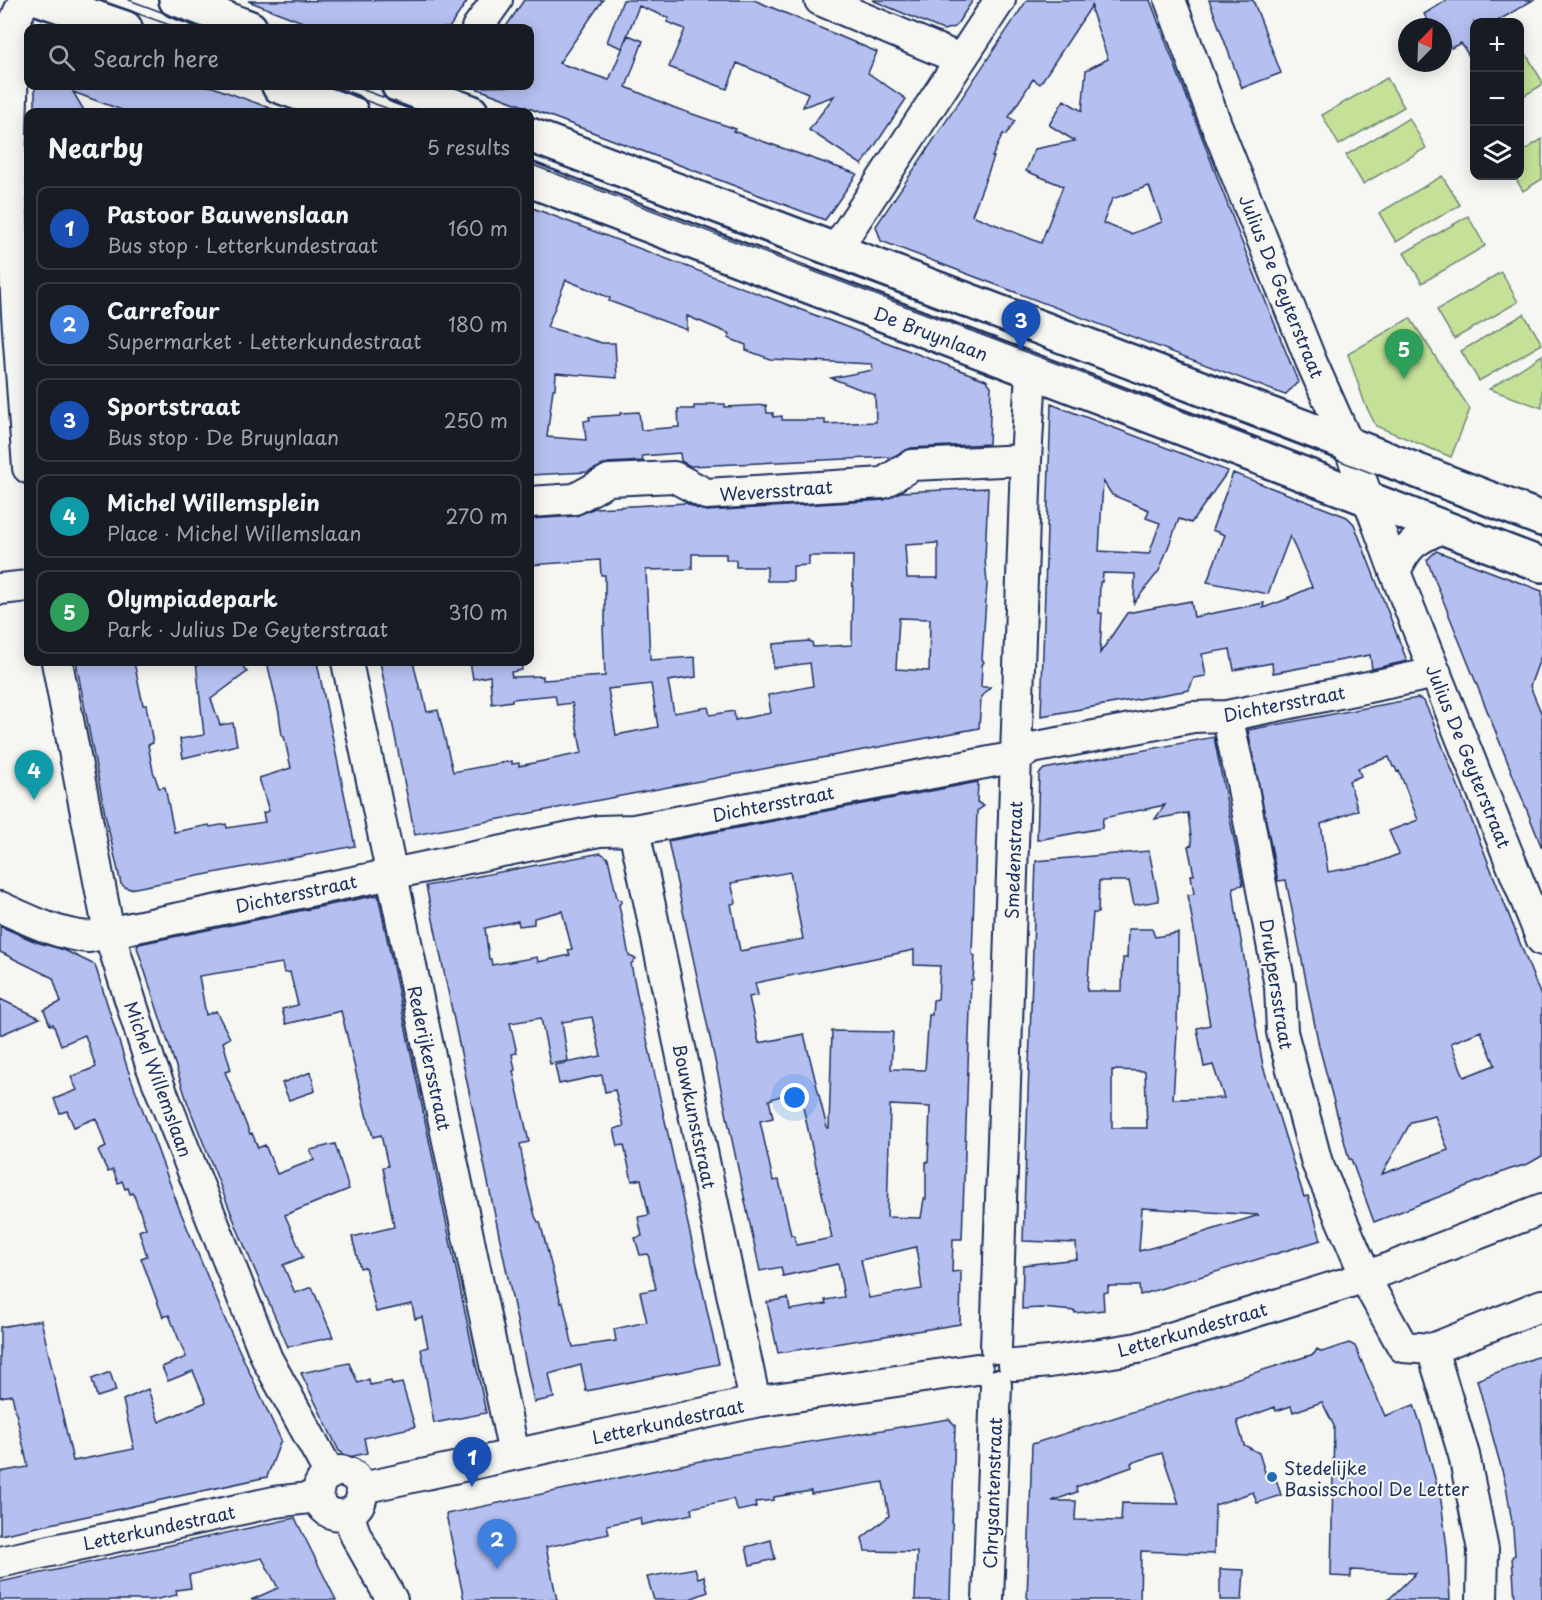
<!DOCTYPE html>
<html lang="en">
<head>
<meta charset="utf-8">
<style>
  body { margin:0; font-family:"Playpen Sans",sans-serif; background:#20242c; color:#f1f3f6 }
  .controls { position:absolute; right:18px; top:18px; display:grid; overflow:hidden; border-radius:12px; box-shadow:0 3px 15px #0003 }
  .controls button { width:54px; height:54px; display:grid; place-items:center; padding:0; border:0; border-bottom:2px solid #363941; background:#171b24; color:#f1f3f6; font:30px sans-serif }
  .compass { position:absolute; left:1398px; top:18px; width:54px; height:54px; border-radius:50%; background:#171b24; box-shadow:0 3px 15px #0003; rotate:23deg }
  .you { position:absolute; left:795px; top:1098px; width:21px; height:21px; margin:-15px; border:4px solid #fff; border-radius:50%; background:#1a73e8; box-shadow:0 0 0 9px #1a73e833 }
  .badge { display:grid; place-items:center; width:39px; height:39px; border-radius:50%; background:#1f6fb2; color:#fff; font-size:20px; font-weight:700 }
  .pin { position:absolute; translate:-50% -50px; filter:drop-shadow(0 2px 3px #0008) }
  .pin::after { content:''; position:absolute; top:32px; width:21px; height:18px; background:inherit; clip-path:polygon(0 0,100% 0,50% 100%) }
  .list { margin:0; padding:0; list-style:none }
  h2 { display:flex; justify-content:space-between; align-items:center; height:78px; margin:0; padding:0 24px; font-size:26px }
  h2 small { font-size:20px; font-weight:400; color:#9ea1a6 }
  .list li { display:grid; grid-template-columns:39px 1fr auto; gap:18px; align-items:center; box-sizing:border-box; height:84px; margin:0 12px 12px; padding:0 12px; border:2px solid #363941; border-radius:12px }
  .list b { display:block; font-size:22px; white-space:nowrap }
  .list p { margin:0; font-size:20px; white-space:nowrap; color:#9ea1a6 }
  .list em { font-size:20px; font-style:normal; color:#9ea1a6 }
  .icon { flex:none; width:33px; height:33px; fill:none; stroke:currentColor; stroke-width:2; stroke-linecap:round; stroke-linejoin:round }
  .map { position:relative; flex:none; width:1542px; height:1600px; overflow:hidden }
  .search { position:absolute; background:#171b24; box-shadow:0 3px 15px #0003; left:24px; top:24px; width:510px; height:66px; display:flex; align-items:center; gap:15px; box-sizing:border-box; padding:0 21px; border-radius:12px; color:#9ea1a6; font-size:22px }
  .panel { position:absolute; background:#171b24; box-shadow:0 3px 15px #0003; left:24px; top:108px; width:510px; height:558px; border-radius:12px }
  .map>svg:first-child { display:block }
</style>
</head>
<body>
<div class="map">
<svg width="1542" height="1600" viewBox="0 0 1542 1600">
  <rect width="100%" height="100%" fill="#f6f6f2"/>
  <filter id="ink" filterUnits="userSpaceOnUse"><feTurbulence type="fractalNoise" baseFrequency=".0167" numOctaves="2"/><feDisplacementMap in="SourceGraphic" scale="12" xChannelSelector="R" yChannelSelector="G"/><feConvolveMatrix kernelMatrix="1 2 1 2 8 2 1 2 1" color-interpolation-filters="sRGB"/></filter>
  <g filter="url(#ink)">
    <path fill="#c5e198" stroke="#70887b" stroke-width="1.5" d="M1526,54L1542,81V85L1520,98V58Z
      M1387,78L1404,107L1339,145L1322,115Z
      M1409,118L1426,148L1363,184L1346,155Z
      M1542,139V179L1523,191L1514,176H1520V153Z
      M1442,176L1460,205L1396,242L1379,213Z
      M1468,216L1485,246L1422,283L1404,253Z
      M1501,272L1518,302L1454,339L1437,310Z
      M1524,314L1542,344L1479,381L1461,351Z
      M1410,318L1470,409L1451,457L1376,426L1365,404L1348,354Z
      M1542,355V408L1489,389Z"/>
    <path fill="#b5c0f1" stroke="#1b2f5e" stroke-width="1.5" fill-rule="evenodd" d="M468,0L449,28H318L248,1Z
      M524,0H603L559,63L609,80L628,35L643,41L626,87L675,108L736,129L733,131L857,174L825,220L473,87L530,86V28H505Z
      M623,0H754L877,52L868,73L906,99L862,165L809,130L834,96L803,107L808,93L737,63L727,89L669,67L685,29L667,22L669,18L639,6L622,48L607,42Z
      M872,0H973L955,27L943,30Z
      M1027,0H1150L1241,240L1298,382L1285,395L881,241L876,226ZM1092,5V12L1108,59L1086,70L1082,111L1064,100L1049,125L1075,141L1035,149L1026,171L1063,186L1041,243L972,215L994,157H992L1003,134L1006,135L1015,121L1009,117L1033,79L1040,84ZM1149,186L1162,222L1131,234L1103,223L1112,199Z
      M1209,0H1253L1281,73L1242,88Z
      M1447,0H1533L1496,22H1474V64L1461,43L1451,48L1443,37V27H1432L1424,14Z
      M35,86H210L278,111L277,112H127L73,92L85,112H35Z
      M530,207L986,380L991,386L989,444L911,448L892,457L690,466L681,461L680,453L642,456L643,461L608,463L588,472L530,475ZM566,280L610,298L609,301L687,330V316L730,334L728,338L746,345V350L770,359L872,364L873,370L831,378L875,395L876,422L825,424V420H782V416L773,417V413H767L766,405L725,407V404H707V406H694V409H678L679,427L641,430L639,412L620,413V415L589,417L590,420L584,421L586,440L547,437L553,389H555L556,373L617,378L615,343H602L547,327Z
      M1051,404L1228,471L1191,523L1179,519L1159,571L1134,603L1135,574L1103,573L1102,582H1100L1099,613H1102L1100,653L1127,613L1191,601L1194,617L1264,603L1263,608L1290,598H1287L1312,587L1290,536L1268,594L1207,582L1225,535L1212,530L1233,473L1347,517L1354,524L1407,661L1372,669L1370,655L1273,673L1272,663L1234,670L1230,649L1202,654L1206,676L1194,678L1189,690L1041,716ZM1103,481L1112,495L1149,510L1146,518L1160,523L1149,554L1099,551Z
      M988,488L985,559L987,584L982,659L984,662L982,665L981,687H990L981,698L979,728L415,835L380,662H413L420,690H422L427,712L438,710L453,772L512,761V764L519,763V766L582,753L572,703L557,705L555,695L512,699V701L492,704L490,676L473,679L470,662H521L522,670L511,672L512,677L543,676V680L605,676L603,626L605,625V575H601L600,560L530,565V519L576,516L595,508L686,503L698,509L707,511L884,500L900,492ZM938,543V578H907L905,545ZM692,554H726V560H736V567H767V581H793V566L809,565V556H853L852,645L813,647L812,642L809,641L773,644V668L810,663L813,686L768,695L771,713L735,720L734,711L710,715L708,707L674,713L668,681L696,677L695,657L650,660L646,570L692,569ZM899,618L930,619L929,671L896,669ZM651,684L658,727L616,735L608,689Z
      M1436,551L1542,591V653L1530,686L1542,715V848L1427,560Z
      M76,662H134L143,705H146L153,743L148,745L153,771L159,788L165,787L174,832L209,825L210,827L226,824L227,828L265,822L263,813L269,811L259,778L291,768L284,736H282L279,713L267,662H317L355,846L130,889L125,887L121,884L105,814Z
      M196,662H240L247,672L211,699L220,725L233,723L237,745L183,758L180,739L204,735Z
      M1418,698L1424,701L1431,717L1542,999V1156L1528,1164L1508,1170L1374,1222L1351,1159H1349L1319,1046L1286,880L1278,881L1248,730ZM1389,757L1393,767H1395L1397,772L1399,771L1418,820L1389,831L1399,854L1373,864L1328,872L1321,824L1358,810L1349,781L1361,776L1358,768ZM1481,1031L1495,1065L1464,1077L1451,1043ZM1435,1116L1448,1150L1382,1174L1411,1122Z
      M1214,737L1243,885L1233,887L1236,912L1263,1066L1304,1197L1308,1196L1321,1240L1140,1295L1139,1286H1108V1292L1103,1293L1104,1310L1075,1313V1311L1041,1308L1022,1309L1023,1265L1077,1259L1076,1243L1023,1241L1036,861L1149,851L1159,901L1134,905L1129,881H1099L1098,913H1093L1087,991H1122L1123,958H1127L1128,929H1152L1155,937L1178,933L1177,1032L1173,1099L1224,1098L1213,1065L1204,1067L1197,1028L1210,1025L1188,895L1194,894L1191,875H1194L1188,846L1192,845L1188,813L1155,819L1165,805L1103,818L1102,828L1037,840L1039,774L1044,769ZM1112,1070L1145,1071L1147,1128H1112ZM1142,1208L1259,1215L1173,1242L1139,1251Z
      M978,782L977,802L984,806L977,811L972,954L975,956L973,980H971L962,1239H953L952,1272L961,1271L960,1324L778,1353L767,1302L788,1298L790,1310L826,1304L825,1300L844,1297L838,1264L783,1276L781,1267L760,1271L668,841ZM790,872L803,939L740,951L731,904L736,903L731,883ZM914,950V965L940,966L938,999L933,1000L932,1015H929L925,1070L891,1069L893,1032L832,1031L829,1128H827L804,1034L759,1043L749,997L758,995L755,983ZM799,1089L832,1238L796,1245L794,1235H791L779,1180L773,1181L760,1121L773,1118L769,1100ZM890,1105L930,1107L928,1162H926V1199H924L921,1218L887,1217ZM916,1247L922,1289L869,1298L861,1260Z
      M601,853L608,858L617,898L622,901L619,905L629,956L636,959L631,964L638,999L719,1364L586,1391L581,1365L549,1374L554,1398L534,1402L426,886ZM562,911L572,949L568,950L570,955L538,962L537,957L492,965L491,959H489L485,928L518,921L519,926L534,924V918ZM592,1017L601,1056L555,1065L559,1084L602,1075L605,1092L615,1090L624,1126L614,1129L618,1146L624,1145L632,1181L641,1179L649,1215L638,1217L642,1236L635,1238L640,1255L648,1254L656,1289L640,1292L647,1322L614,1329L616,1341L573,1347L563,1302L561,1303L540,1222H538L535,1216L526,1180L520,1144L529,1142L513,1071L515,1070L512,1054L517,1053L510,1023L541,1018L550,1064L568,1061L562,1022Z
      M378,895L486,1413L434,1423L421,1349L428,1347L422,1317L415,1319L412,1304L376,1312L365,1267L360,1268L352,1237L394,1227L383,1167L388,1166L381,1135L373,1137L368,1118H367L341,1011L286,1024L282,1009L298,1005L290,972L284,973L282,963L199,976L206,1015L216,1011L230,1038L223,1042L231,1070L225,1072L250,1134L252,1133L258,1148L265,1145L277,1174L314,1160L310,1150L335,1144L349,1189L285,1215L303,1257L283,1265L295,1293L312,1287L333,1337L288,1347L239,1233L188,1104L137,947L139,944Z
      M0,926L36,942L64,950L95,965L128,1070L179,1208L227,1324L281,1440L267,1477L0,1535V1472L28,1467L12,1395L0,1397V1327L41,1320L73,1461L134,1449L123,1400L148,1389L159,1422L206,1402L193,1371L168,1381L162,1367L186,1357L169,1315L163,1317L141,1258L147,1256L139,1231L146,1228L133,1193L130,1194L128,1188L125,1189L122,1181L118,1183L113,1170L108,1172L98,1151L106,1147L96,1118L74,1127L67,1111L60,1113L54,1099L77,1090L71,1077L96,1067L85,1035L61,1045L53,1024L50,1025L44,1010L61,1002L53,978L0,952Z
      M0,999L40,1018L0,1035Z
      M311,1072L315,1091L289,1100L282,1083Z
      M1349,1343L1355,1346L1385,1416L1414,1405L1421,1425L1441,1501L1447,1548L1450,1600H1388L1416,1573L1351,1570V1577L1331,1576L1334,1426L1322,1402L1293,1412L1291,1406L1276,1411L1275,1407L1237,1421L1244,1445L1259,1453L1268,1482L1276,1479L1281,1495L1257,1503L1253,1492L1215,1505L1214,1554L1141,1551L1140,1600H1027L1032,1444L1298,1359L1314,1354L1317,1349L1322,1352ZM1162,1453L1179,1504L1122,1503L1121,1521L1075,1520L1076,1501H1052L1077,1492L1076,1487L1132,1467L1131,1463Z
      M1542,1355V1600H1515L1512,1557L1515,1555L1513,1529L1506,1485L1477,1380Z
      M349,1363L358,1383L369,1379L370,1385L391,1381L392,1385L402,1383L415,1427L364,1438L367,1453L349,1457L339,1451L301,1373Z
      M110,1372L116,1391L97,1397L92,1379Z
      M949,1419L955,1425L950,1600H915L917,1552L865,1551L862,1538L889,1516L883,1482L811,1494V1491L774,1497V1500L755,1502L756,1507L738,1511L733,1499L691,1508L692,1514L641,1525L640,1518L607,1525L609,1534L546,1547L557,1600H464L446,1514L724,1456Z
      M295,1518L336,1600H251L278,1588L262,1558L189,1575L191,1588L176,1590L177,1595L153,1600H0V1582Z
      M771,1540L775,1559L750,1565L746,1547Z
      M695,1568L698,1578L704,1576L708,1592L687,1600H654L647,1577Z
      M1220,1569L1244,1570L1242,1600H1220Z"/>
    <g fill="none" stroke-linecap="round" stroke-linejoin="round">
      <g stroke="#1b2f5e" stroke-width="34">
        <path id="minor" d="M24,0L14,23L10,172L17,315L28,468
          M820,0L960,59
          M1170,0L1216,124L1311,361L1348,444L1395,572L1542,940
          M477,28L497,0
          M835,251L1000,0
          M530,502L575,499L609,480L674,477L706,494L883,483L912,465L1026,460
          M1395,572C1407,544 1416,539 1444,527
          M0,589L28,586
          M57,662L109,933L151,1065L267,1359L330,1474
          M347,662L514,1454
          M1227,716L1242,783L1280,986L1282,1032L1317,1163L1373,1293L1403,1347L1432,1349L1542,1305
          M634,830L755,1402
          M0,907C29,920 56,934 88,937L599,831L634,830L1016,757L1032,748L1193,717L1227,716L1436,673
          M996,1348L1026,460L1031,372
          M1432,1349L1464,1455L1483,1550L1482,1600
          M1014,1365L1050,1362L1138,1348L1366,1277L1542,1209
          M318 1493a22 22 0 1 1 44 0a22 22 0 1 1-44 0Z
          M362,1488L755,1402L977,1369
          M348,1514L356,1536L392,1600
          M0,1562L274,1502L318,1497
          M988,1600L996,1385"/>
      </g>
      <g stroke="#1b2f5e" stroke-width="38">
        <path id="major" d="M43,0L125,28
          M176,0L250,28
          M279,86L351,112
          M399,86L471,112
          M530,135L1309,429L1542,519
          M530,180L1542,565"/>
      </g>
      <use href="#minor" stroke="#f6f6f2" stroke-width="30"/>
      <use href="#major" stroke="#f6f6f2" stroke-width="33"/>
      <path stroke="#1b2f5e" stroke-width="1.5" d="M100,0L178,28
        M129,0L205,28
        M326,86L397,112
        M353,86L423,112
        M530,154L840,270L1542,538
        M530,164L1256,439"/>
    </g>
  </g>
  <circle fill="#1f6fb2" stroke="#f6f6f2" stroke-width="2" cx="1272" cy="1477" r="6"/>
  <g text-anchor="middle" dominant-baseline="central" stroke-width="4.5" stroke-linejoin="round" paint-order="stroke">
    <g font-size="18" fill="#1b2f5e" stroke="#f6f6f2">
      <text transform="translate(1282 286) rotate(68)">Julius De Geyterstraat</text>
      <text transform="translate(931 333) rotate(21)">De Bruynlaan</text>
      <text transform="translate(776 490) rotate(-4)">Weversstraat</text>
      <text transform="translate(1284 703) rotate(-11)">Dichtersstraat</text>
      <text transform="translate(1469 756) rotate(68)">Julius De Geyterstraat</text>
      <text transform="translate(773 803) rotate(-11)">Dichtersstraat</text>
      <text transform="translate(1013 860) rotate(-88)">Smedenstraat</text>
      <text transform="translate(296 893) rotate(-12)">Dichtersstraat</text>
      <text transform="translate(1277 984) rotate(81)">Drukpersstraat</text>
      <text transform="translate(430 1058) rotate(78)">Rederijkersstraat</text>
      <text transform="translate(159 1079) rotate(70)">Michel Willemslaan</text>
      <text transform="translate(695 1116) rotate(78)">Bouwkunststraat</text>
      <text transform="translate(1192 1329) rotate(-16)">Letterkundestraat</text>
      <text transform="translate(668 1421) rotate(-12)">Letterkundestraat</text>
      <text transform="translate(992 1493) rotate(-88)">Chrysantenstraat</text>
      <text transform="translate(159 1527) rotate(-12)">Letterkundestraat</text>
    </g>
    <g font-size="18" fill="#1b2f5e" stroke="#f6f6f2" text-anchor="start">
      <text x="1284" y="1467">Stedelijke<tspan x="1284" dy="21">Basisschool De Letter</tspan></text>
    </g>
  </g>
</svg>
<div class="controls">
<button>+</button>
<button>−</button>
<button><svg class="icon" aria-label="layers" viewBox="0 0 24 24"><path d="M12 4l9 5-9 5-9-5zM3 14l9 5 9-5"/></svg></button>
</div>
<svg class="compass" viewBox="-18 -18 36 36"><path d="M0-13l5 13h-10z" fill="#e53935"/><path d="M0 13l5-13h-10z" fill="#9ea1a6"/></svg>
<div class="you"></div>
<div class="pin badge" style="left:472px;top:1487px;background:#1a4fb4">1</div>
<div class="pin badge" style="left:497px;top:1569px;background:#3f7fe0">2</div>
<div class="pin badge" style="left:1021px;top:350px;background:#1a4fb4">3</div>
<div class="pin badge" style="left:34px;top:800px;background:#0f9aa8">4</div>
<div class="pin badge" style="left:1404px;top:379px;background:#2e9e5b">5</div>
<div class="search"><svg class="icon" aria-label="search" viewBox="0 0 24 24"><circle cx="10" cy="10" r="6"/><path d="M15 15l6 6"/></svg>Search here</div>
<section class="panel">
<h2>Nearby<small>5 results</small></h2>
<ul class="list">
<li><span class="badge" style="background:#1a4fb4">1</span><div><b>Pastoor Bauwenslaan</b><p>Bus stop · Letterkundestraat</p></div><em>160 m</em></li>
<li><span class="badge" style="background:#3f7fe0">2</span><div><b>Carrefour</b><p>Supermarket · Letterkundestraat</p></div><em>180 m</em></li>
<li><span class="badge" style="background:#1a4fb4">3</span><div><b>Sportstraat</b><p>Bus stop · De Bruynlaan</p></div><em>250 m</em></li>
<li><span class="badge" style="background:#0f9aa8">4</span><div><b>Michel Willemsplein</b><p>Place · Michel Willemslaan</p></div><em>270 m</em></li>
<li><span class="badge" style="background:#2e9e5b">5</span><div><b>Olympiadepark</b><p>Park · Julius De Geyterstraat</p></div><em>310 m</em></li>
</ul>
</section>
</div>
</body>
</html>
